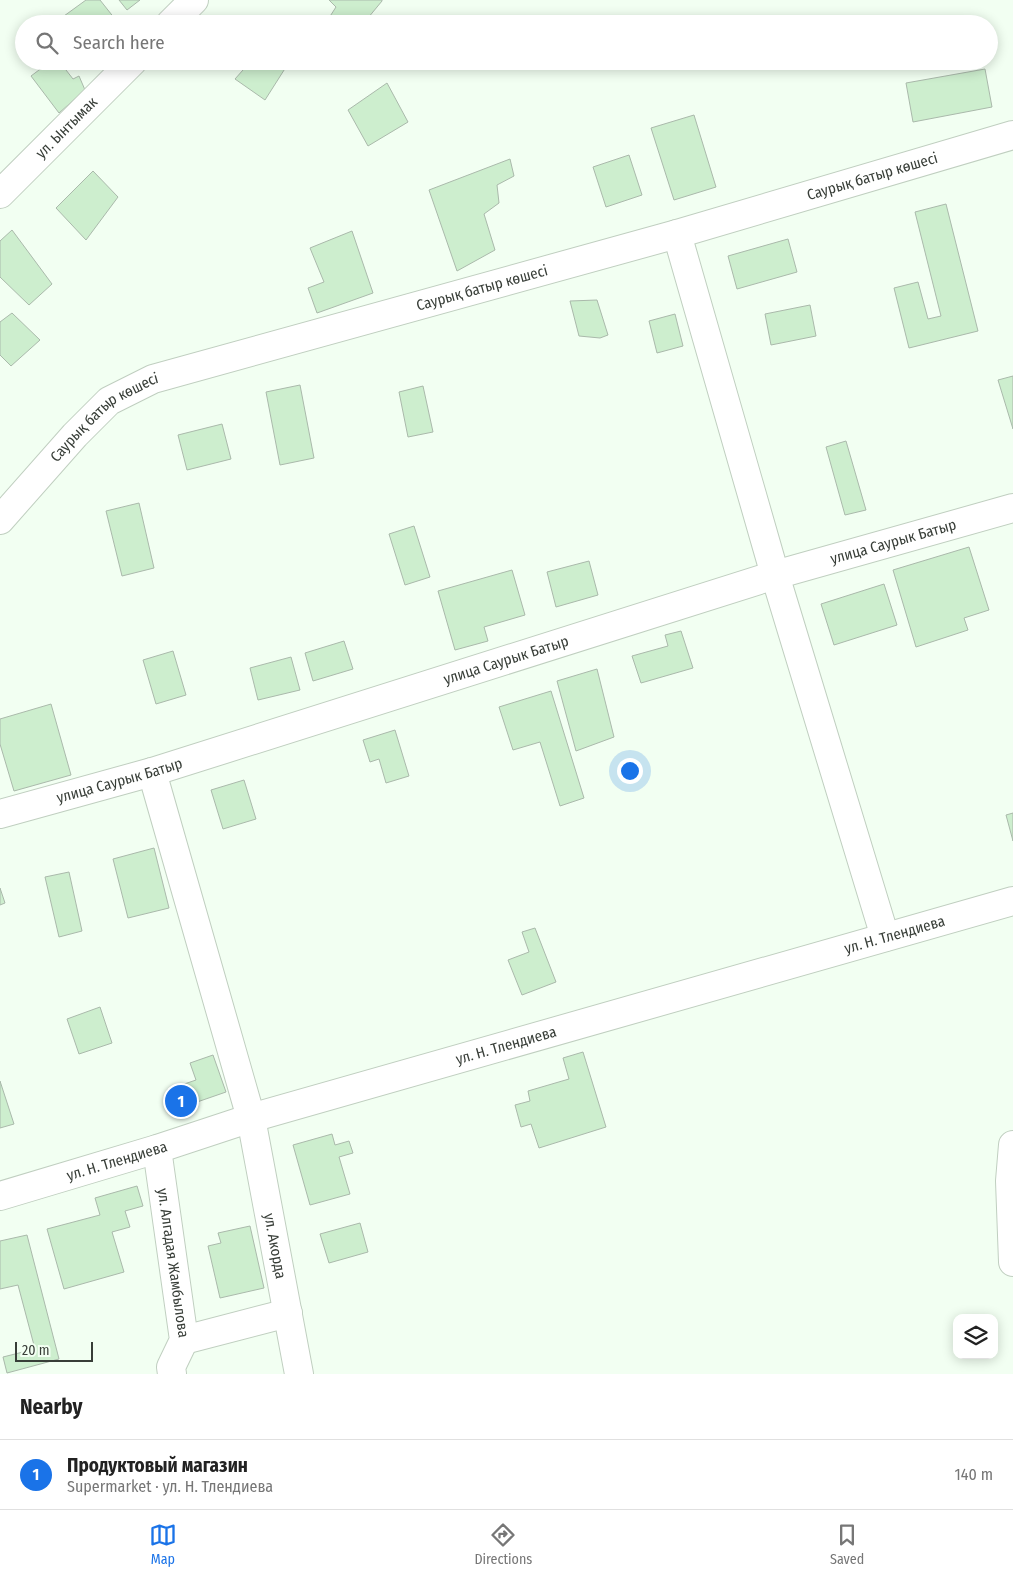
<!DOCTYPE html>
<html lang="en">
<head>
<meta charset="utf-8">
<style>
  body { margin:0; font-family:"Fira Sans Condensed",sans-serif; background:#f6f6f6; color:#222 }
  .controls { position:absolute; right:15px; bottom:15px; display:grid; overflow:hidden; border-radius:10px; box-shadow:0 2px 12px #0003 }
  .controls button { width:45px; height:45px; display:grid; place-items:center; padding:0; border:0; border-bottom:1px solid #e0e0e0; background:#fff; color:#222; font:25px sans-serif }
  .scale { position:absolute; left:15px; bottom:12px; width:78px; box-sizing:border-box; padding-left:5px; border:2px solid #383e38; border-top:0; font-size:14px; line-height:18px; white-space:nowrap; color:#383e38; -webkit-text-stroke:4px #f2fff2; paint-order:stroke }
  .you { position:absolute; left:629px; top:770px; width:18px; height:18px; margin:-12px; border:4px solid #fff; border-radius:50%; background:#1a73e8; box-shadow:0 0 0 8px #1a73e833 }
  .badge { display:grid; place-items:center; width:32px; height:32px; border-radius:50%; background:#1a73e8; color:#fff; font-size:16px; font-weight:700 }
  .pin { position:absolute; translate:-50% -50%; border:2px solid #fff; box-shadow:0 1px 5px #0006 }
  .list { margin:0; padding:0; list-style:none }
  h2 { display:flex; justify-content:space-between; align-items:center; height:65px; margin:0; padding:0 20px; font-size:21px }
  h2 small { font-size:16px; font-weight:400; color:#767676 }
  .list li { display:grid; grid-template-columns:32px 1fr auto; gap:15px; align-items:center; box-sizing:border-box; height:70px; padding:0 20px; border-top:1px solid #e0e0e0 }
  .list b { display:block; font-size:19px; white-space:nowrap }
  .list p { margin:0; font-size:16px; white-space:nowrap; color:#767676 }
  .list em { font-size:16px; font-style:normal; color:#767676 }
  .icon { flex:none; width:28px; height:28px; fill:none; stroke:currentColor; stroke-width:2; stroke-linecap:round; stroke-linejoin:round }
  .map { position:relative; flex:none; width:1013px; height:1374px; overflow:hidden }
  .search { position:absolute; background:#fff; box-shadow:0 2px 12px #0003; left:15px; right:15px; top:15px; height:55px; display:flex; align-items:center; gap:12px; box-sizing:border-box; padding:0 18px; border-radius:28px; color:#767676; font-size:19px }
  .sheet { height:135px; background:#fff }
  nav { display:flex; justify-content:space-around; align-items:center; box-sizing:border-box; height:70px; border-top:1px solid #e0e0e0; background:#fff; font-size:14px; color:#767676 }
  nav a { display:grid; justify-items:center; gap:2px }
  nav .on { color:#1a73e8 }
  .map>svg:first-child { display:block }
</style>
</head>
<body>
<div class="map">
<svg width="1013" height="1374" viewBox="0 0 1013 1374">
  <rect width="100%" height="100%" fill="#f2fff2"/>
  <path fill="#cdeece" stroke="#aab9ab" d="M86,0H100L119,24H69L64,16Z
    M119,0H140L127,10Z
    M329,0H382V1L363,24H330L327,21L336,7Z
    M51,61H59L73,79L79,76L85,90L59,113L31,76Z
    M251,61H280L286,67L265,100L235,79Z
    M985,69L992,107L913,122L906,83Z
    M387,83L408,122L368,146L348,110Z
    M694,115L716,187L674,200L651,128Z
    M629,155L642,195L606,207L593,167Z
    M510,159L514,176L497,185L499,203L484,214L495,250L457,271L429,190Z
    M93,171L118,197L86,240L56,208Z
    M946,204L978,331L909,348L894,288L918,282L928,319L941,316L915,212Z
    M12,230L52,284L29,305L0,277V241Z
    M352,231L373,293L317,313L308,288L324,282L310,248Z
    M788,239L797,272L737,289L728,256Z
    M597,300L608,335L600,338L579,336L570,301Z
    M810,305L816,336L771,345L765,314Z
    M12,313L40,340L11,366L0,355V322Z
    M675,314L683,346L657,353L649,321Z
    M1013,376V429L998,380Z
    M300,385L314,458L280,465L266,392Z
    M423,386L433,432L408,437L399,392Z
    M222,424L231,459L187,470L178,435Z
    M846,441L866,510L845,515L826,447Z
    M139,503L154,568L122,576L106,511Z
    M414,526L430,577L405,585L389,534Z
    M969,547L989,610L964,618L968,630L916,647L893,570Z
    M589,561L598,595L556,607L547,572Z
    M512,570L525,615L484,627L488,641L455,650L438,591Z
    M884,584L897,625L834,645L821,604Z
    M681,631L693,668L641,683L632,656L668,646L665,635Z
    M344,641L353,669L313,681L305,653Z
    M173,651L186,695L156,704L143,660Z
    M291,657L300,690L258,700L250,668Z
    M597,669L614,737L576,751L557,681Z
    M551,691L584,798L560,806L540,742L513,750L499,707Z
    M51,704L71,775L14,791L0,744V719Z
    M395,730L409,776L386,783L379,759L370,762L363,740Z
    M244,780L256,819L223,829L211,790Z
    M1013,813V841L1006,815Z
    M154,848L169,908L128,918L113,859Z
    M69,872L82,931L59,937L45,877Z
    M0,888L5,903L0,905Z
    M535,928L556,982L522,995L508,960L529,952L522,932Z
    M100,1007L112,1043L79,1054L67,1019Z
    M583,1052L606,1127L539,1148L531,1124L521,1127L515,1105L530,1101L528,1091L569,1079L563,1058Z
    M213,1055L226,1092L174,1110L167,1090L196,1080L190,1063Z
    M0,1081L14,1124L0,1128Z
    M332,1134L335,1145L349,1141L353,1153L339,1157L350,1194L310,1205L293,1145Z
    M137,1186L143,1206L125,1211L130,1227L112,1232L124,1272L64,1289L47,1229L100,1215L95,1198Z
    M360,1223L368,1252L329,1263L320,1234Z
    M250,1226L264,1288L220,1298L208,1246L221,1243L218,1233Z
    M27,1235L59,1359L7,1373L3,1357L35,1349L18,1285L0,1289V1241Z"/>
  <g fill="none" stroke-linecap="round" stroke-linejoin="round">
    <g stroke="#c0cfc0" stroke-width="30">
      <g id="minor">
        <path d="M170,24L194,0"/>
        <path id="s1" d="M0,194L133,61"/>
        <path d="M677,234L775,575L885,937"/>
        <path id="s2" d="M0,520L75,435L109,401L153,379L677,234L1013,135"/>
        <path id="s3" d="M152,772L251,1118L299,1374"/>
        <path id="s4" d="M0,814L152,772L775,575L1013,508"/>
        <path d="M1013,1145L1010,1181L1013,1262"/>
        <path id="s5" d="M157,1149L184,1340L171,1367L172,1374"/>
        <path id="s6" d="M0,1196L157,1149L251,1118L1013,901"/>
        <path d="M184,1340L288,1313"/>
      </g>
    </g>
    <use href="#minor" stroke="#fff" stroke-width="28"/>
  </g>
  <g text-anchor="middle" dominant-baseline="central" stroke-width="5" stroke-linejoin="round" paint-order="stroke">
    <g font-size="15" fill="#383e38" stroke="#f2fff2">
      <text stroke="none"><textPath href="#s1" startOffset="94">ул. Ынтымак</textPath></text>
      <text stroke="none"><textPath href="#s2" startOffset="958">Саурық батыр көшесі</textPath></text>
      <text stroke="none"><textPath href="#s2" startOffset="552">Саурық батыр көшесі</textPath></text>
      <text stroke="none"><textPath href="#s2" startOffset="148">Саурық батыр көшесі</textPath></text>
      <text stroke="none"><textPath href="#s4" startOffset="934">улица Саурык Батыр</textPath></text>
      <text stroke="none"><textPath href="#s4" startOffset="529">улица Саурык Батыр</textPath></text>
      <text stroke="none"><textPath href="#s4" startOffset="124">улица Саурык Батыр</textPath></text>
      <text stroke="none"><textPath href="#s6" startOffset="932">ул. Н. Тлендиева</textPath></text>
      <text stroke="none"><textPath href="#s6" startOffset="528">ул. Н. Тлендиева</textPath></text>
      <text stroke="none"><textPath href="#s6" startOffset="122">ул. Н. Тлендиева</textPath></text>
      <text stroke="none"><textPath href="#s3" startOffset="490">ул. Акорда</textPath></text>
      <text stroke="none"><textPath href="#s5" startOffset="115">ул. Алгадая Жамбылова</textPath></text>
    </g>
  </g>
</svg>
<div class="controls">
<button><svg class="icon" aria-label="layers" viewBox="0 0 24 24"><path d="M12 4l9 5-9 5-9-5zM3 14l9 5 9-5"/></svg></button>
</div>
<div class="scale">20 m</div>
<div class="you"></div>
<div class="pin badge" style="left:181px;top:1101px">1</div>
<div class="search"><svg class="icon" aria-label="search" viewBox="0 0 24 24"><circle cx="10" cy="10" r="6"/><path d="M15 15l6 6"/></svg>Search here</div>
</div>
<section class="sheet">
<h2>Nearby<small></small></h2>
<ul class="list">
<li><span class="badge">1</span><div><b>Продуктовый магазин</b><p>Supermarket · ул. Н. Тлендиева</p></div><em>140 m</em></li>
</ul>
</section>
<nav>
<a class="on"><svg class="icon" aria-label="map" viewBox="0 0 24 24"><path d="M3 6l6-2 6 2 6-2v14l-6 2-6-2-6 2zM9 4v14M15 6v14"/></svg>Map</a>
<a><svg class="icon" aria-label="directions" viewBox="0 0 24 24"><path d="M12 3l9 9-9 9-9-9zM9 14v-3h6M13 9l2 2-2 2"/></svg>Directions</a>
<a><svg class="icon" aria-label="saved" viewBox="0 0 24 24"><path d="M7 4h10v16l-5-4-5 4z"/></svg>Saved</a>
</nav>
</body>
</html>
